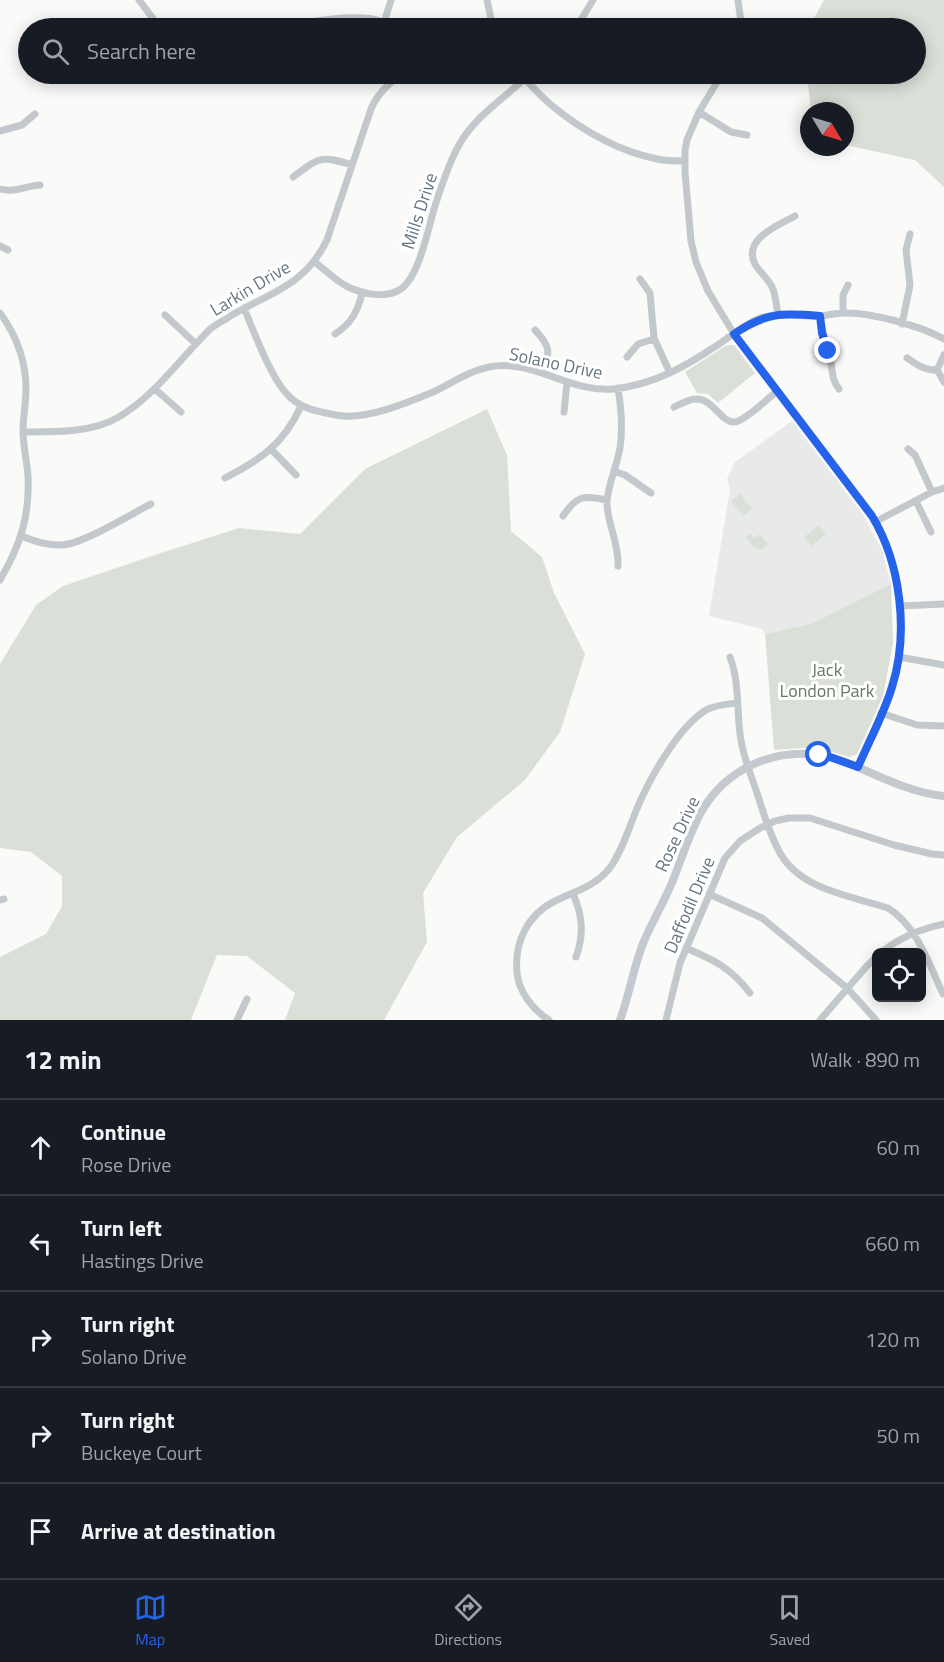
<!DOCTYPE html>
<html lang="en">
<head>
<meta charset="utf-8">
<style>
  body { margin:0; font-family:"Titillium Web",sans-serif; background:#242831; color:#f1f3f6 }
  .controls { position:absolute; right:18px; bottom:18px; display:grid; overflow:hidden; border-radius:9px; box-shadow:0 3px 15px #0003 }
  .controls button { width:54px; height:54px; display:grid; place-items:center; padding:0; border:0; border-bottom:2px solid #363941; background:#171b24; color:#f1f3f6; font:30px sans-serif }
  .compass { position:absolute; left:800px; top:102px; width:54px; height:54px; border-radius:50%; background:#171b24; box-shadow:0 3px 15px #0003; rotate:128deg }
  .stop { position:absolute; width:18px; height:18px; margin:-14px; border:4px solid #2563eb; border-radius:50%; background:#fff }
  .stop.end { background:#2563eb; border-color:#fff; box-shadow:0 2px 6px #0008 }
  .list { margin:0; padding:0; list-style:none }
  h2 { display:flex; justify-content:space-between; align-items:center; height:78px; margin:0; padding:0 24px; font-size:26px }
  h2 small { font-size:20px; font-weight:400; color:#9ea1a6 }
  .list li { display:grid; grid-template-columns:39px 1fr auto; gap:18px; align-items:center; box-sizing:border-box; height:96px; padding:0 24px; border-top:2px solid #363941 }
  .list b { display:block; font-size:22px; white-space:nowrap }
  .list p { margin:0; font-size:20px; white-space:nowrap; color:#9ea1a6 }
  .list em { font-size:20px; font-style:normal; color:#9ea1a6 }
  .icon { flex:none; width:33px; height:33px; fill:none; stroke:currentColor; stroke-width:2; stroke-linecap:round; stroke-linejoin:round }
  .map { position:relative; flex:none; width:944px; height:1020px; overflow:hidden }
  .search { position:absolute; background:#171b24; box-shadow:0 3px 15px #0003; left:18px; right:18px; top:18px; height:66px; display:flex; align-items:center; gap:15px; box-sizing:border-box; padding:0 21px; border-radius:33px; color:#9ea1a6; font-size:22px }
  .sheet { height:558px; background:#171b24 }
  nav { display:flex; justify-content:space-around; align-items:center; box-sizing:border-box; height:84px; border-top:2px solid #363941; background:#171b24; font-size:16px; color:#9ea1a6 }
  nav a { display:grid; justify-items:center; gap:3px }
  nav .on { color:#2563eb }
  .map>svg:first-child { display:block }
</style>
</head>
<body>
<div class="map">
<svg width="944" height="1020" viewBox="0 0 944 1020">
  <rect width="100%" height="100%" fill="#fafaf8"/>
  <path fill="#e8e9e9" d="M792,421L864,516L882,550L891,584L811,624L765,634L762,629L709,616L730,490L727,479L735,462Z"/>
  <path fill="#dadfd7" d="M824,0H944V187L915,160L845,145V111H811L807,74H916V28H809Z
    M727,345H734L755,373L718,403L708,394L697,393L685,372Z
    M487,409L507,455L511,531L542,557L554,593L585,654L560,732L525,780L457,837L423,893L427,942L384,1020H285L295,993L247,956L217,955L191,1020H0V957L46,934L62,906V876L31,852L0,848V664L36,605L63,586L164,552L239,528L300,534L365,469Z
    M740,494L752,509L743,516L731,501Z
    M819,525L826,534L811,546L804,537Z
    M750,533L754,538L760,534L768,544L762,549L754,547L746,537Z
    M891,584L893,643L883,696L857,754L850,757L815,747L774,750L765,634L811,624Z"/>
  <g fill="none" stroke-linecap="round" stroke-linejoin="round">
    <path stroke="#c3c8cc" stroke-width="7" d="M139,0L160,28
      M487,0L493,28
      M738,0L741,22L740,28
      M384,23L391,0
      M281,28C302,22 359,13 380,21C384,22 388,26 392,28
      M576,28L593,0
      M520,74C530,84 539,95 550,104C580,129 618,151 657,159C666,161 676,161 685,161
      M722,74L699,112L687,140L685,150V172L691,241L696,262L708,291L734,334L872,516C901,563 909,634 892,686C884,714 869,741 858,767
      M699,112L731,132L747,135
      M0,131L22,125L35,114
      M293,177C320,157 320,155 352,165
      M0,189C14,193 26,186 40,185
      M0,246L8,250
      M315,262C325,270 336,281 348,287C363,294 386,299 401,289C419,276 428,230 434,209C441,188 448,164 459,145C475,116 507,96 530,74
      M640,279L650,293L654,338L670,373
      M244,308C254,332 270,375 286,393C297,406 311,410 326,413C332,414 338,416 344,416C371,418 406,403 431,393C451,384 468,371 489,367C533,358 569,393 613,389C652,385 683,368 716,346C730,337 743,325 758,319C781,310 798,317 821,316C829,315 836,313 844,313C870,312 921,326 944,339
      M0,313C16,335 26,362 26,389C26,403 23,417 23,431C23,446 27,461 28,476C30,516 20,546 0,580
      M843,313V295L848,285
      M778,314C776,305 776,295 772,287C768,278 759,272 755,264C742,239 779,225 795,216
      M165,315L196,344
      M820,316C822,330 826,343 830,358C833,370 831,379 839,389
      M902,324L910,285L906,250L910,234
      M535,330C551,347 550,351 543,372
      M335,334C351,324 358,311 362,293
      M944,355L937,370L944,382
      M627,357L638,344L654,339
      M907,358C917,365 924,370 937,370
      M618,388C621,407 623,429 620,448C617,466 608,484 607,502C607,524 619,542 618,566
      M155,389L181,412
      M674,407C681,404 689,399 696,399C713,398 722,424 735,422C744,421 769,398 777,391
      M564,412L567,382
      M23,432C53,432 91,433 117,418C148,400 170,372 194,346C199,341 204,335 209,330C216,324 225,320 232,315C272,292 305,285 327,240L371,109C378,93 388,84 402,74
      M271,449L296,475
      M908,449L915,455L932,492
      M614,471L625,475L651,493
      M225,478C260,460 284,444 301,406
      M916,501L931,532
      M563,516C577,495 584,495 607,500
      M875,522L932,492L944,488
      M21,536C35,541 47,546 62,545C83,544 131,514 151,504
      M900,606L944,604
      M730,657C739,680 737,709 740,734C742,755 752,777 758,796C764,815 770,835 780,853C801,890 851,896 888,908C917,926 929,964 943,994
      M899,657L944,665
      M881,713L917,725L944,726
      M573,894C583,916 584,935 576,957
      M709,894L762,918L847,988L876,1020
      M0,900L4,899
      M686,948C714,960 731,968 750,993
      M882,952C900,937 921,929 944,924
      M237,1020L247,999
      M549,1020C533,1010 519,992 517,973C514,943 527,915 555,901C575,891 594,887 609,869C621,854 629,828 636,811C648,781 678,727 706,710C715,705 727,704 737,703
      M666,1020L680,963L725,858L740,841L760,828L775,821L789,818H810L894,845L932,854L944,855
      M820,1020L866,967L876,957"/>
    <path stroke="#c3c9ce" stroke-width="8" d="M620,1020C629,996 633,970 642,946C651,923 664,903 673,880C682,858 691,829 703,809C728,768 773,749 819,755C834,757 849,763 862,769C889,781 915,793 944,796"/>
  </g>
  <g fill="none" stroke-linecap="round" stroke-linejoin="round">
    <path stroke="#2563eb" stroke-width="8" d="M819,755L830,757L858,767C869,741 884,714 892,687C909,633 901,564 872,516L734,334C766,312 783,313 820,316L822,333L828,351"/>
  </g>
  <g text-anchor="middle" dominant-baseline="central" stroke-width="6" stroke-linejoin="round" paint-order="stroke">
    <g font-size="18" fill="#657683" stroke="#fff">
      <text transform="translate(419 211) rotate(-72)">Mills Drive</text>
      <text transform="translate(250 288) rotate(-31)">Larkin Drive</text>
      <text transform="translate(556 363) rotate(12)">Solano Drive</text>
      <text transform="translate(677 834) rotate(-65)">Rose Drive</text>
      <text transform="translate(689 905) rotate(-67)">Daffodil Drive</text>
    </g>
    <g font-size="18" fill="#687a64" stroke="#fff">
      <text x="827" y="669">Jack<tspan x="827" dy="21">London Park</tspan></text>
    </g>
  </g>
</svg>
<div class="controls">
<button><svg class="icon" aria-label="locate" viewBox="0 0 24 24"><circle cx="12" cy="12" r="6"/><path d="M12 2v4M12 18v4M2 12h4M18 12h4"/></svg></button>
</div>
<svg class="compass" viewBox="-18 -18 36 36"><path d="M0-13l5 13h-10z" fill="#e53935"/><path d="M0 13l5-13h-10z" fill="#9ea1a6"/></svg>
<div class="stop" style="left:819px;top:755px"></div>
<div class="stop end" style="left:828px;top:351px"></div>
<div class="search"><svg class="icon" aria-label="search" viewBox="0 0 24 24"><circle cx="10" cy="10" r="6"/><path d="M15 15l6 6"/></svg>Search here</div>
</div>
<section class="sheet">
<h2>12 min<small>Walk · 890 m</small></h2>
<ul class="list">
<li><svg class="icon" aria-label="ahead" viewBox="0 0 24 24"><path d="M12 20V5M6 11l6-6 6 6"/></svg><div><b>Continue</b><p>Rose Drive</p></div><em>60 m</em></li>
<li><svg class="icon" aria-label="left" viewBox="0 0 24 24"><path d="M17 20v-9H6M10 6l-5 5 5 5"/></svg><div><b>Turn left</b><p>Hastings Drive</p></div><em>660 m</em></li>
<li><svg class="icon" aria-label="right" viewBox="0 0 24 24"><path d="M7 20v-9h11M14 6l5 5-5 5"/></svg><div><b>Turn right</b><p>Solano Drive</p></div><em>120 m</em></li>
<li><svg class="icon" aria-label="right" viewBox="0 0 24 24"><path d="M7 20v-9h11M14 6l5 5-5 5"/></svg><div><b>Turn right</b><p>Buckeye Court</p></div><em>50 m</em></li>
<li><svg class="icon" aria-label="arrive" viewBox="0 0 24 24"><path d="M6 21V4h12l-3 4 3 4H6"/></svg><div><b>Arrive at destination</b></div></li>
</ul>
</section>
<nav>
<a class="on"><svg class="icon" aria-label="map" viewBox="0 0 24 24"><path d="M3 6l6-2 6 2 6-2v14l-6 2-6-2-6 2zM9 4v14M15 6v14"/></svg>Map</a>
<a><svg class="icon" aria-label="directions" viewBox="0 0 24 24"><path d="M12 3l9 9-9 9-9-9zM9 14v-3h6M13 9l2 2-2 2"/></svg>Directions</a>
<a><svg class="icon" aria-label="saved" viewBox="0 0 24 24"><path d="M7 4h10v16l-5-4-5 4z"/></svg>Saved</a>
</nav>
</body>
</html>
